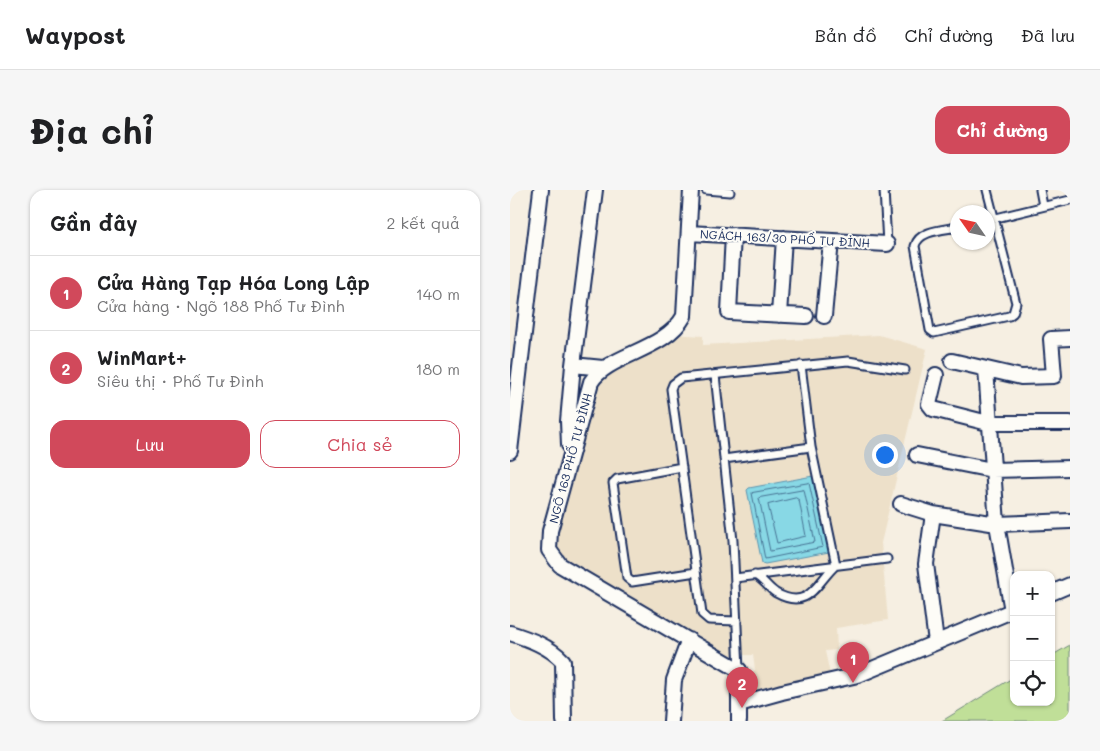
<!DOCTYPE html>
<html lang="vi">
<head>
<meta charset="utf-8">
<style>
  body { margin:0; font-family:Mali,sans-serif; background:#f6f6f6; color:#202124 }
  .controls { position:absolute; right:15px; bottom:15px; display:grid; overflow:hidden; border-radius:10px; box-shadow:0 1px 4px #0004 }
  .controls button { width:45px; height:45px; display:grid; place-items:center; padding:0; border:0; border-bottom:1px solid #e0e0e0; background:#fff; color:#202124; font:25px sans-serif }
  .compass { position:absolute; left:440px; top:15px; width:45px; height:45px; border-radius:50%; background:#fff; box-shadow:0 1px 4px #0004; rotate:304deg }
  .you { position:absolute; left:374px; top:264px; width:18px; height:18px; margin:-12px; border:4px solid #fff; border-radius:50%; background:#1a73e8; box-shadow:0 0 0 8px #1a73e833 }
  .badge { display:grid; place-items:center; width:32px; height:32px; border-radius:50%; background:#d1495b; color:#fff; font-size:16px; font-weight:700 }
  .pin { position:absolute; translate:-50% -41px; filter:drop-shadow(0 1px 2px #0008) }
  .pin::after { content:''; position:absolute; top:26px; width:18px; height:15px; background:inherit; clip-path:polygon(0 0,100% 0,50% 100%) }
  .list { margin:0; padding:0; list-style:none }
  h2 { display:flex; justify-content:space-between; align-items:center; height:65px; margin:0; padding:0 20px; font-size:21px }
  h2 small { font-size:16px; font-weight:400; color:#757577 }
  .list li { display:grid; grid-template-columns:32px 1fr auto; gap:15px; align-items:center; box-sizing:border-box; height:75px; padding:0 20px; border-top:1px solid #e0e0e0 }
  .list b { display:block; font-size:19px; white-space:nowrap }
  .list p { margin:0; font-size:16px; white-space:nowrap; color:#757577 }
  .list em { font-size:16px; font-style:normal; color:#757577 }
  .actions { display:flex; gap:10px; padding:15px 20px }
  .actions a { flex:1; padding:11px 0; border:1px solid #d1495b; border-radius:15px; text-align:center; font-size:18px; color:#d1495b }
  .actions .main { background:#d1495b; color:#fff }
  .icon { flex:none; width:28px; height:28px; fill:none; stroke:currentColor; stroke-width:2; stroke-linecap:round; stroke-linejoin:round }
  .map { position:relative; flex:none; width:560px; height:531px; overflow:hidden; border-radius:15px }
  header { display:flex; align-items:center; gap:30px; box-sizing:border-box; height:70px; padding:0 25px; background:#fff; border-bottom:1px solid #e0e0e0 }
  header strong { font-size:24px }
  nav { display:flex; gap:28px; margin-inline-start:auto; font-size:18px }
  .intro { display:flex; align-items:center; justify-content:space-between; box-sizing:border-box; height:120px; padding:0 30px }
  h1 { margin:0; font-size:35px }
  .button { padding:12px 22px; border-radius:15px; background:#d1495b; color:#fff; font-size:18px; font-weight:700 }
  main { display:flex; gap:30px; padding:0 30px }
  aside { flex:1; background:#fff; border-radius:15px; box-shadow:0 1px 4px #0004 }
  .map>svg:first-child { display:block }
</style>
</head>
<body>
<header>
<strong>Waypost</strong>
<nav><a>Bản đồ</a><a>Chỉ đường</a><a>Đã lưu</a></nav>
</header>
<div class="intro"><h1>Địa chỉ</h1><a class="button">Chỉ đường</a></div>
<main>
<aside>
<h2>Gần đây<small>2 kết quả</small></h2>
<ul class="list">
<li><span class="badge">1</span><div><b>Cửa Hàng Tạp Hóa Long Lập</b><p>Cửa hàng · Ngõ 188 Phố Tư Đình</p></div><em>140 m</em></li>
<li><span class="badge">2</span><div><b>WinMart+</b><p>Siêu thị · Phố Tư Đình</p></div><em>180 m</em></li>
</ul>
<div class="actions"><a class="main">Lưu</a><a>Chia sẻ</a></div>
</aside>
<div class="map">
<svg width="560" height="531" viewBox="0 0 560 531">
  <rect width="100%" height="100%" fill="#f6efe2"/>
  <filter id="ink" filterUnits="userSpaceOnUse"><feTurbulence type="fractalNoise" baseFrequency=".02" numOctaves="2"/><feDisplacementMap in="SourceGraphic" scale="10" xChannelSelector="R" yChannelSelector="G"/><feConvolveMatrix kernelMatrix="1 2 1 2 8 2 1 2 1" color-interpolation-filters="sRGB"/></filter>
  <g filter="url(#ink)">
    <path fill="#ede0c9" d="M162,144L193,146V155L369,145L417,159L371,353L378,430L326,438L327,460L315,461L321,489L244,504L238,500L233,485L242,484L245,480L243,465H214L51,368L45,356L44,349L86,190Z"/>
    <path fill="#c0df98" stroke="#6e877b" d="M560,455V531H432L504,487V512H541V466Z"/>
    <path fill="#88d8e5" stroke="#5c94af" d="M303,286L319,362L255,374L252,373L237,300L239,298Z"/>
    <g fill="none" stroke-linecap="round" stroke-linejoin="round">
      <path stroke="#477394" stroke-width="1" d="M299,293L313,357L255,369L242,303Z
        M294,300L305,352L260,361L249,308Z
        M286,308L289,310L296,346L267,353L258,315Z"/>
      <g stroke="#1b2f5e" stroke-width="11">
        <path id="lane" d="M196,0L220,2
          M374,0L377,54
          M530,0L533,16
          M478,30L560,10
          M448,37C434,40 409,40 405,56L420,140L424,143L499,126L503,123L506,113L477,0
          M205,185L223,351L229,480
          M214,269L301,257
          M172,277L107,289L103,293L117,388L122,392L186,382
          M245,385C253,389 258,398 266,403C300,422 307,391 326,375L301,257L291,175
          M225,388L377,369
          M227,431L199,430L192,424L161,199L163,194L171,188L338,171L395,180"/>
      </g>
      <g stroke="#1b2f5e" stroke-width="18">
        <path id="street" d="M181,0L174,126C155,161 98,164 81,192L40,341L39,360L50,375L229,480V531
          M179,43L377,54
          M223,45L219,122L296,126
          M269,125L274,48
          M314,126L321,51
          M442,171L511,187L544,186L541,149L560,148
          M63,175L93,178
          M476,179L487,334L502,421
          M426,185L419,214L423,219L478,233H560
          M59,255L58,231L63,175L85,0
          M0,261L31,0
          M407,265L482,280L560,278
          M391,314L423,324
          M541,403L560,395
          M0,443C19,449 39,456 53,471L54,531
          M426,452L416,374L423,324L487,334L560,331
          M229,514L272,502L348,485L504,420
          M161,531L164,490L179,450"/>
      </g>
      <use href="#lane" stroke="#fdfcf7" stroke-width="7"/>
      <use href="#street" stroke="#fdfcf7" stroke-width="14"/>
    </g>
  </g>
  <g text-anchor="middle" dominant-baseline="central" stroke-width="4" stroke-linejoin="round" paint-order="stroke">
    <g font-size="12" fill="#1b2f5e" stroke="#fdfcf7">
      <text transform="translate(275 48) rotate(3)">NGÁCH 163/30 PHỐ TƯ ĐÌNH</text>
      <text transform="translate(60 268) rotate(-75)">NGÕ 163 PHỐ TƯ ĐÌNH</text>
    </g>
  </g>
</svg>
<div class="controls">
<button>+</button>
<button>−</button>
<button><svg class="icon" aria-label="locate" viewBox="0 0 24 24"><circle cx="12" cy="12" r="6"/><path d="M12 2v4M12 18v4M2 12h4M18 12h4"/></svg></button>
</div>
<svg class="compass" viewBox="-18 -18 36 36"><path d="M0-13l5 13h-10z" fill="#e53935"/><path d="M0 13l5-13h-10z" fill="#757577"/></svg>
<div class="you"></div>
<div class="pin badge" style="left:343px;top:493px">1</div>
<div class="pin badge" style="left:232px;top:518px">2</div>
</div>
</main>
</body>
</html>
